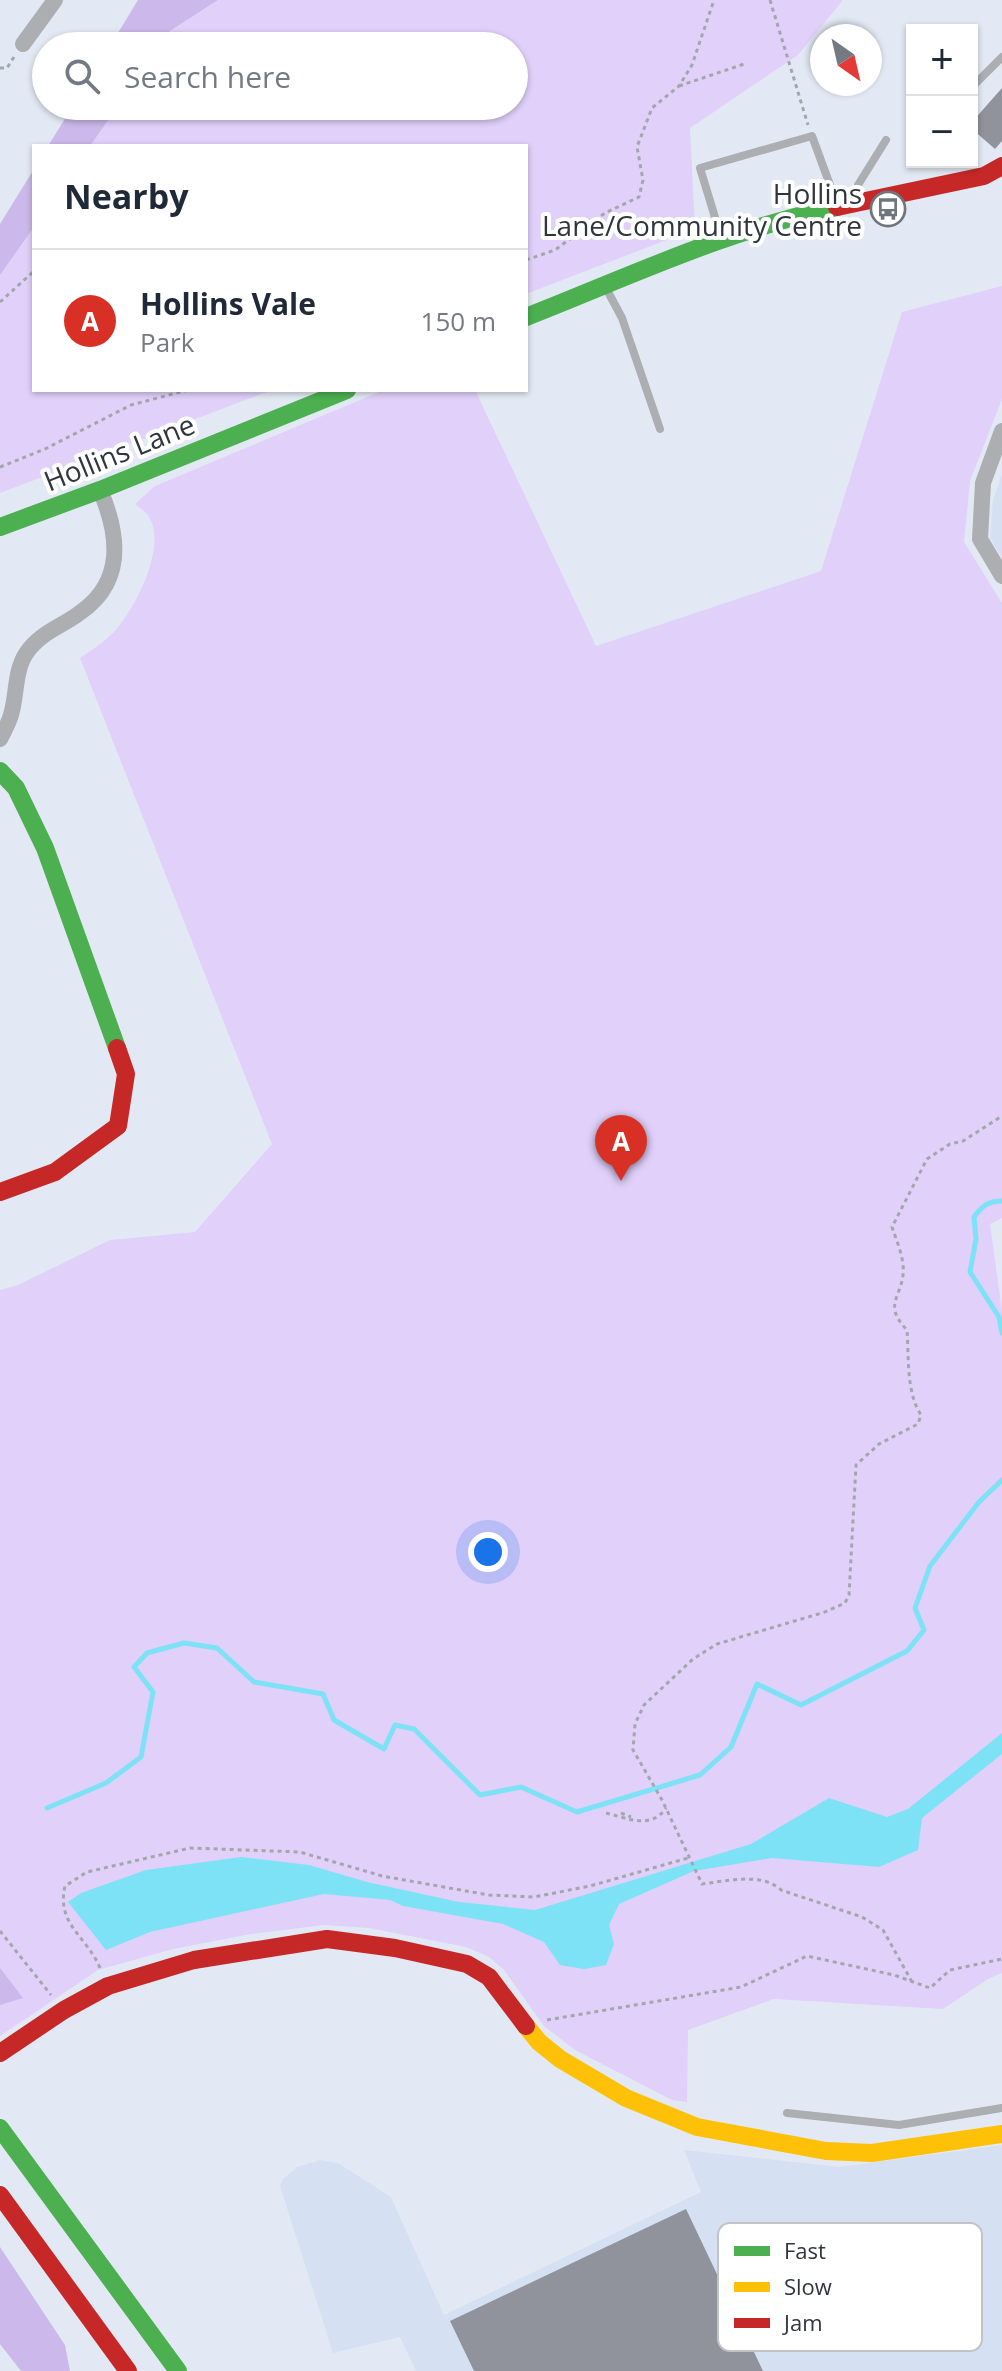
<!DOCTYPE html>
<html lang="en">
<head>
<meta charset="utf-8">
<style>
  body { margin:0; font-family:"Open Sans",sans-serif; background:#f2f2f3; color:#1f2937 }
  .controls { position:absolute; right:24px; top:24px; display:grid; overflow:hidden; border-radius:0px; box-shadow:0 2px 6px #0004 }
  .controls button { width:72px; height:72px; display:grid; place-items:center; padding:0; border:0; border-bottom:2px solid #e0e1e3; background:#fff; color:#1f2937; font:40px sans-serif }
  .compass { position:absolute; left:810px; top:24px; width:72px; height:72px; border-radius:50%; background:#fff; box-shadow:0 2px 6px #0004; rotate:146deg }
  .you { position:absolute; left:488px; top:1552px; width:28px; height:28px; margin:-20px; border:6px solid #fff; border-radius:50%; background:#1a73e8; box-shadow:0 0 0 12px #1a73e833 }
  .badge { display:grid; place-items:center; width:52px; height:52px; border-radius:50%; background:#d93025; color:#fff; font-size:26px; font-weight:700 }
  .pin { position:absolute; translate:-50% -66px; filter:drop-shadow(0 2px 4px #0008) }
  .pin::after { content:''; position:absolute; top:42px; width:28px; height:24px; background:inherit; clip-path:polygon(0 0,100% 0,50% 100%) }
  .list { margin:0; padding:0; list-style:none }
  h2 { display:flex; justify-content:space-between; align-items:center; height:104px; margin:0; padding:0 32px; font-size:34px }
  h2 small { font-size:26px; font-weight:400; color:#747a83 }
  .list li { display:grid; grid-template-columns:52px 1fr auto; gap:24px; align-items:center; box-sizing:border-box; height:144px; padding:0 32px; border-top:2px solid #e0e1e3 }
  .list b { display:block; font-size:30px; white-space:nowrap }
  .list p { margin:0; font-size:26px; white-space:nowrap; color:#747a83 }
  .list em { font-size:26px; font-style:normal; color:#747a83 }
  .icon { flex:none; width:44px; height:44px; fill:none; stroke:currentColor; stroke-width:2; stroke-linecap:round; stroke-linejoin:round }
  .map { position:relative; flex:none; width:1002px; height:2371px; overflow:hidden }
  .search { position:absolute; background:#fff; box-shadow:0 2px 6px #0004; left:32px; top:32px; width:496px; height:88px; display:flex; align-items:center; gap:20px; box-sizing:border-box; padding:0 28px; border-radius:44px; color:#747a83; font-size:30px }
  .panel { position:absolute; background:#fff; box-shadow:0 2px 6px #0004; left:32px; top:144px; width:496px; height:248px; border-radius:0px }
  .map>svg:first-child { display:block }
</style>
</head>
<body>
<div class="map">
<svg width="1002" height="2371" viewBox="0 0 1002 2371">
  <rect width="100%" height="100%" fill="#e3e9f4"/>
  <path fill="#d5e0f2" d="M1002,474V558L990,538L993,500Z
    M1002,2145V2371H416L400,2337L333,2353L280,2186L283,2179L297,2167L320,2160L338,2163L391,2197L444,2315L701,2192L684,2150L839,2167Z"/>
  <path fill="#e0d0fa" d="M218,0H843L798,55L690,128L695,229L526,294V146H90L118,106H514V46H159L170,31Z
    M34,227V390H272L0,493V275Z
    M1002,286V399L970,481L964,542L1002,603V1218L990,1224L1002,1311V1973L988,1979L943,2009L774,1999L688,2030L687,2102L672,2100L575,2050L544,2026L504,1970L489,1957L466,1947L369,1928L324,1925L251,1934L173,1949L98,1970L0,2036V1290L18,1285L110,1240L195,1232L272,1144L80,658C90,651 101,644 110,636C133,614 168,548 149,517C147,512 139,508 135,504L155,486L384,390H475L596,646L821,571L902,312Z"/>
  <path fill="#ccb8ea" d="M138,0H218L170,31L159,46H110Z
    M73,106H118L90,146H48Z
    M34,169V227L0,275V224Z
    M0,1968L23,1998L0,2005Z
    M0,2247L65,2345L70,2371H21L0,2344Z"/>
  <path fill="#7ee2f6" d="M1002,1733V1754L922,1818L918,1850L879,1867L772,1858L694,1871L619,1904L609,1925L614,1944L606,1965L584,1969L560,1965L544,1942L503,1924L403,1906L390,1900L324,1894L150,1932L106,1950L68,1902L81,1893L146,1870L241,1857L309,1865L367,1882L459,1902L535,1910L751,1844L829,1798L887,1817L908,1809Z"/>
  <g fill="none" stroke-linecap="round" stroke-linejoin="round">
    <path stroke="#7ee2f6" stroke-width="5" d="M1002,1201C988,1201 982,1206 974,1217L976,1239L970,1272L999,1317L1002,1333
      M47,1808L106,1783L141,1757L153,1692L134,1667L147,1653L184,1643L217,1648L254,1682L323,1694L334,1720L384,1749L395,1725L414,1729L480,1795L521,1787L577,1812L700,1775L731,1747L757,1684L801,1705L907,1651L924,1630L915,1608L930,1566L979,1502L1002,1480"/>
  </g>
  <path fill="#90939b" d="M1002,88V141L995,149L972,129V122Z
    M686,2209L763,2371H474L450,2321Z"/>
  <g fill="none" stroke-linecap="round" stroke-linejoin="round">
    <path stroke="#a3a7ab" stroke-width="3" stroke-dasharray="4 4" stroke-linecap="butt" d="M770,0L808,125
      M0,68H7L14,57
      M679,86L747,63
      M526,260L555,250L605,213L639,197L643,180L637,147L652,108L679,86L692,65L714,0
      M0,302L34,271
      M0,467L45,449L131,405L188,390
      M606,1813C627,1818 651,1830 666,1808
      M621,1813L631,1817
      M0,1931L51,1995
      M100,1968C87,1936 56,1925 65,1886L87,1872L190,1848L300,1852L382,1876L489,1895L534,1897L590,1886L688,1858
      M912,1982L883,1930L862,1917L781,1890C762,1872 726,1881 702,1884L662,1800L633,1750L635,1724L644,1705L693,1659L717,1644L825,1612L845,1603L849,1595L856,1465L879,1444L918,1424L921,1415C906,1392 909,1357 907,1330C880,1302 906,1296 903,1265C902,1253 896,1239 892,1227L927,1159L950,1144L963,1141L1002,1116
      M547,2020L741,1987L807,1956L894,1975L930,1988L950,1970L1002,1959"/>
    <path stroke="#acaeb2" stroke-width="8" d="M972,87L1002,57
      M860,201L858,185L886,140
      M721,237L700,168L812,136L837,204
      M606,288L622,318L660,429
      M787,2113L899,2125L1002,2108"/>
    <path stroke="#acaeb2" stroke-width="16" d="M23,44L55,0
      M1002,431L983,483L980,539L1002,576
      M0,739C5,730 10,721 12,711C17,691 15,669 27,652C41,632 63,626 81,612C125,581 119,534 100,490"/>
    <path stroke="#4caf50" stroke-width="18" d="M526,317C628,277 729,229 837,207
      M0,527L100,490L347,390
      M0,771L16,788L45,848L117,1048
      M0,2128L178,2371"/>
    <path stroke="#ffc107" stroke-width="18" d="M526,2026L539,2042L560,2059L626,2098L697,2127L826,2151L872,2153L1002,2134"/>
    <path stroke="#c62828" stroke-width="18" d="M837,207L984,176L1002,166
      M0,1192L55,1172L118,1126L126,1074L117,1048
      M0,2053L64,2010L108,1986L194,1960L327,1939L395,1948L467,1964L489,1977L526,2026
      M0,2195L128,2371"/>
  </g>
  <defs>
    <g id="bus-ring" transform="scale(1.8)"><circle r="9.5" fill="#fff" stroke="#6f757d" stroke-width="1.5"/><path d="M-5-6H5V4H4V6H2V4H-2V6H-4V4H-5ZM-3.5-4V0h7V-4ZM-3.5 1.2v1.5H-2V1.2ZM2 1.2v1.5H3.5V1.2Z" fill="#6f757d"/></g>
  </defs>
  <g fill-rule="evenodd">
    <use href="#bus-ring" x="888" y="209"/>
  </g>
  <g text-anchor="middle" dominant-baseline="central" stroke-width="8" stroke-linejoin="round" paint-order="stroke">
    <g font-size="28" fill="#31363d" stroke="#fff" text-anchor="end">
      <text x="862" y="193">Hollins<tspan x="862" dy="32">Lane/Community Centre</tspan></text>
    </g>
    <g font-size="28" fill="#31363d" stroke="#fff">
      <text transform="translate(119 452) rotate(-22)">Hollins Lane</text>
    </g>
  </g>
  <rect x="718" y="2223" width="264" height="128" rx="12" fill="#fff" stroke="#c1c3c5" stroke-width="2"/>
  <rect x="734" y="2246" width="36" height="10" fill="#4caf50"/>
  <rect x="734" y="2282" width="36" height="10" fill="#ffc107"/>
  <rect x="734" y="2318" width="36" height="10" fill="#c62828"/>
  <g font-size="22" fill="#31363d">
    <text x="784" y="2259">Fast</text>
    <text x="784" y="2295">Slow</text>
    <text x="784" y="2331">Jam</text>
  </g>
</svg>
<div class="controls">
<button>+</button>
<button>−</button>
</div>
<svg class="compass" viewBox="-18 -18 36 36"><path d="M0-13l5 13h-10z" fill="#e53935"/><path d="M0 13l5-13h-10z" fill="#747a83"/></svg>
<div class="you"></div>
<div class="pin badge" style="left:621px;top:1181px">A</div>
<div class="search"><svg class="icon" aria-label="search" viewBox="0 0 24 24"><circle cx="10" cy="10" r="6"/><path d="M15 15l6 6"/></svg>Search here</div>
<section class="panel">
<h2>Nearby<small></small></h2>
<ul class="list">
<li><span class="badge">A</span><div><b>Hollins Vale</b><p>Park</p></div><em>150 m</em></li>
</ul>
</section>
</div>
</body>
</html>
